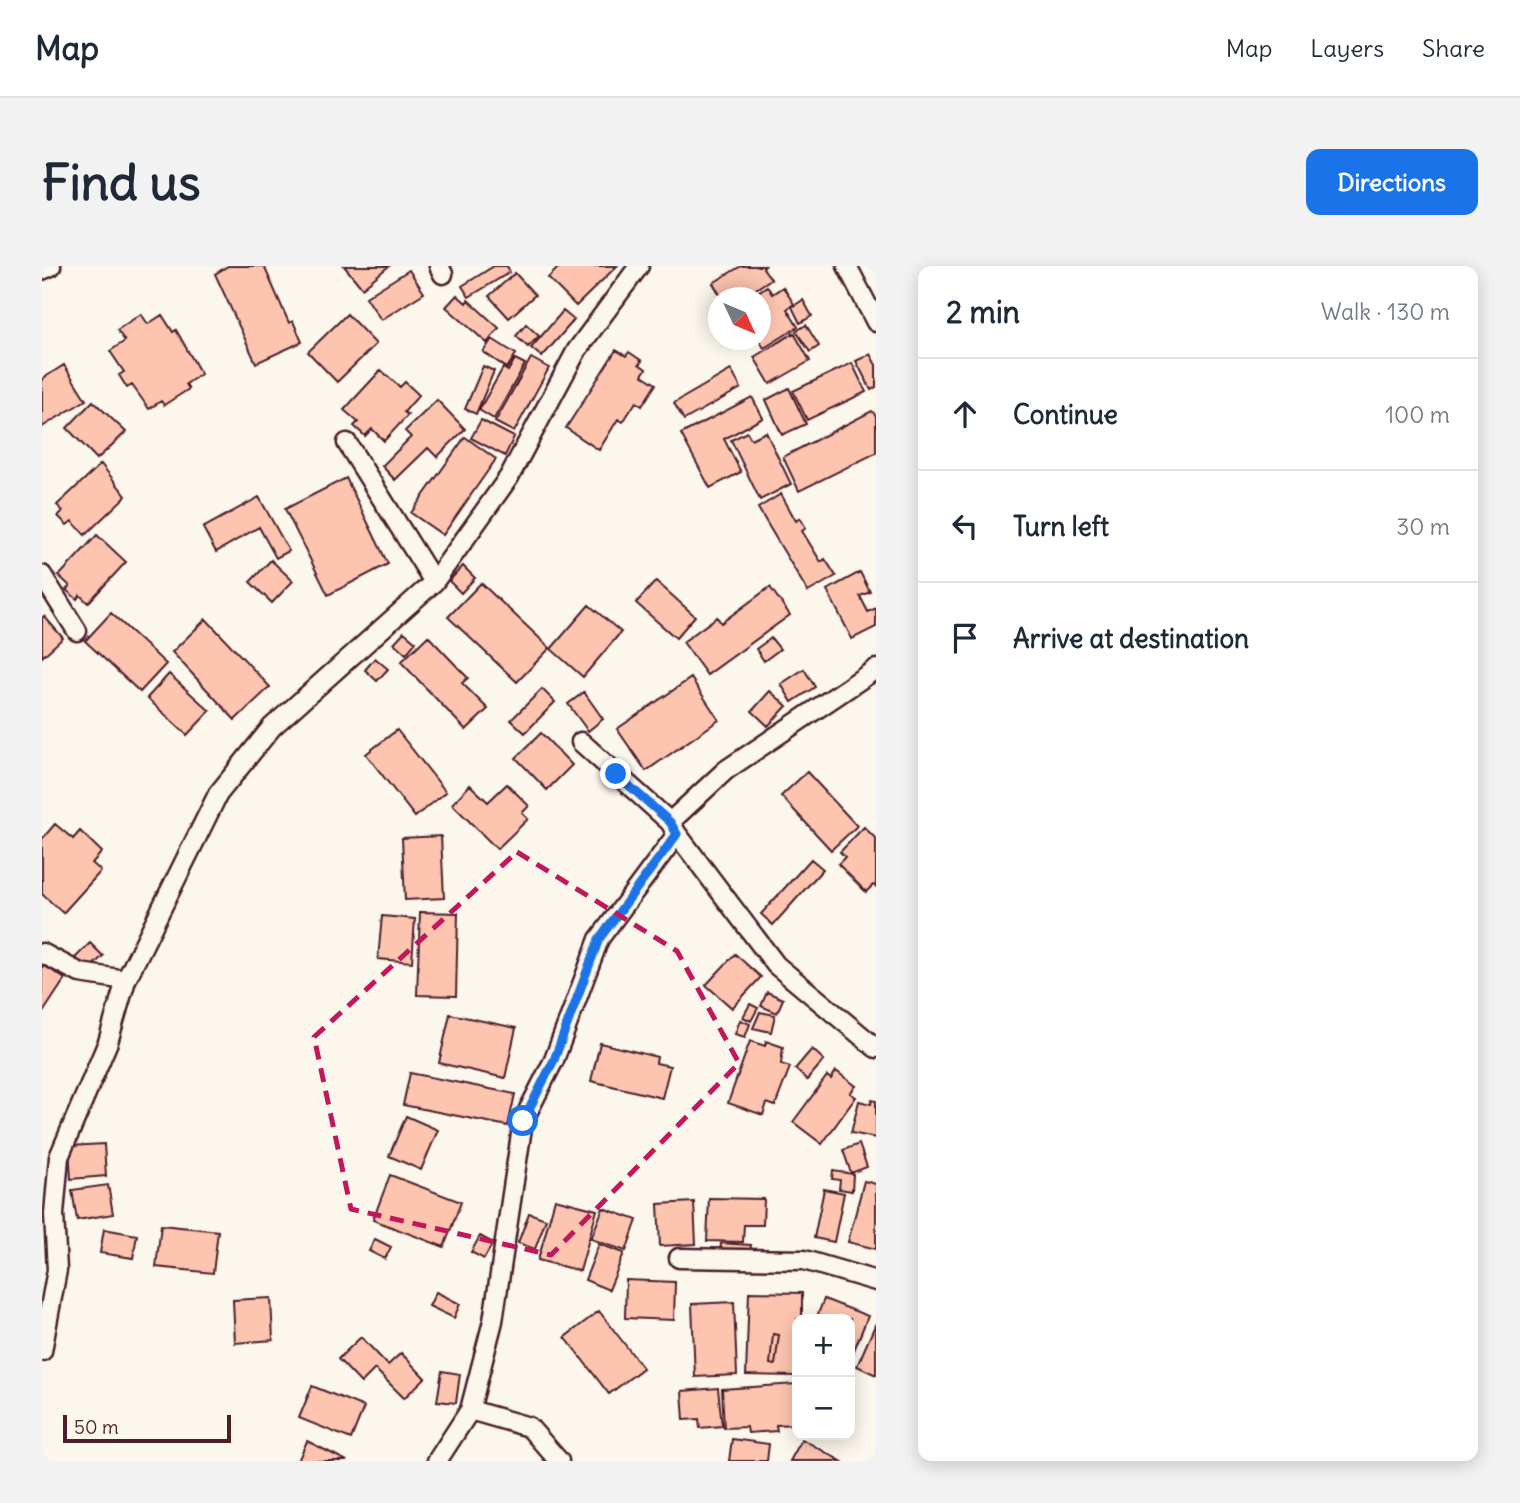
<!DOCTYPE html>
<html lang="en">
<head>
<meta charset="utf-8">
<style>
  body { margin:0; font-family:Delius,sans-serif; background:#f2f2f3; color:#1f2937 }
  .controls { position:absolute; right:21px; bottom:21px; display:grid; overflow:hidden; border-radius:14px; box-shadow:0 4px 18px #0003 }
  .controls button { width:63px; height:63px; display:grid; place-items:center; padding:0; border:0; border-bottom:2px solid #e0e1e3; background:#fff; color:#1f2937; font:35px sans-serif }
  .compass { position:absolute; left:666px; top:21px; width:63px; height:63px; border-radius:50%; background:#fff; box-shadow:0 4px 18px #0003; rotate:134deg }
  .scale { position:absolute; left:21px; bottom:18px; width:168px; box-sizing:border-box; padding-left:7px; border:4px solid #4a1f2b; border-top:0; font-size:19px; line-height:24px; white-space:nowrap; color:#4a1f2b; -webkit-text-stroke:5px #fbf7ec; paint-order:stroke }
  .stop { position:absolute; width:21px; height:21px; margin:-16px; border:5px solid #1a73e8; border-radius:50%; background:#fff }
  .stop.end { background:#1a73e8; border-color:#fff; box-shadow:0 2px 7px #0008 }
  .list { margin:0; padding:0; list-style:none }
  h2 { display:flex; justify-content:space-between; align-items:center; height:91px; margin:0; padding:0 28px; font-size:30px }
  h2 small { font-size:23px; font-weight:400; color:#747a83 }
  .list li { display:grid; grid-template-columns:46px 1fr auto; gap:21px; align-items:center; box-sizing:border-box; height:112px; padding:0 28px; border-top:2px solid #e0e1e3 }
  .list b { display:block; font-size:26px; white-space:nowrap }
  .list em { font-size:23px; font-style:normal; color:#747a83 }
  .icon { flex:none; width:38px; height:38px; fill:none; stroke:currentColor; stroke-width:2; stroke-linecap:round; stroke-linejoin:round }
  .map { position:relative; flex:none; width:834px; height:1195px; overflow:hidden; border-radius:14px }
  header { display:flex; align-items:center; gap:42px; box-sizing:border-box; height:98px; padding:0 35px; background:#fff; border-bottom:2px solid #e0e1e3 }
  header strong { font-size:33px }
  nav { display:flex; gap:38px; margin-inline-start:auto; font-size:24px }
  .intro { display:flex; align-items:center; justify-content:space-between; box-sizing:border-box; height:168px; padding:0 42px }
  h1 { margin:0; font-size:49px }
  .button { padding:18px 32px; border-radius:14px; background:#1a73e8; color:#fff; font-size:24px; font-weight:700 }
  main { display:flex; gap:42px; padding:0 42px }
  aside { flex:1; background:#fff; border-radius:14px; box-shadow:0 4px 18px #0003 }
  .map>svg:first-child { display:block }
</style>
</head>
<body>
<header>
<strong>Map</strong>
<nav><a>Map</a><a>Layers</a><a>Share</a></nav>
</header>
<div class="intro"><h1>Find us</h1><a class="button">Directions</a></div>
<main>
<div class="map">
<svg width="834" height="1195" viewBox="0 0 834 1195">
  <rect width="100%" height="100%" fill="#fbf7ec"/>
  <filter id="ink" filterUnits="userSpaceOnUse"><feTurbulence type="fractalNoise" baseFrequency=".0143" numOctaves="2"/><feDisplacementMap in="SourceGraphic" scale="14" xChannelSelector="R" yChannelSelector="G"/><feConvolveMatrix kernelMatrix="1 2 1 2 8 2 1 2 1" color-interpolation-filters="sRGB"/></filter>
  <g filter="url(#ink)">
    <path fill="#fdc5b0" stroke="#4a1f2b" stroke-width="2" fill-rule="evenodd" d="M186,0H222L247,57L251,55L260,76L214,97L173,8Z
      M302,0H347L320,22Z
      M452,0H465L468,6L427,31L420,20Z
      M518,0H575L534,40L506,12Z
      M699,0H723L721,2L729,13L700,32H680L671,17Z
      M367,4L382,27L339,54L324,31Z
      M473,7L493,29L467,52L447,30Z
      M725,20L730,28L741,21L752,38L745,43L756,61L722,82L717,74L718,32H707Z
      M415,29L424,37L426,34L457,62L445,77L404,41Z
      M761,34L770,50L758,57L750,41Z
      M521,45L532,54L500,91L489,82Z
      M99,48L106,58L120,49L131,66L134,64L159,108L144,118L147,123L122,139L119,135L107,143L90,119L85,122L77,109L82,106L68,85L83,75L75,64Z
      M305,48L334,78L295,116L266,86Z
      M484,58L497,70L486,81L474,70Z
      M764,59L777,80L768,86L754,65Z
      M752,67L768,95L728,118L712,91Z
      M450,73L474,88L465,102L441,86Z
      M574,84L584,90L587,86L600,95L597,98L604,103L600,109L614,118L600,140L594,136L581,156L576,153L557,184L524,162Z
      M828,88L834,99V121L829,124L814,95Z
      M489,92L507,102L472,166L453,156Z
      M473,93L483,98L452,153L437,144L461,102L466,105Z
      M810,97L824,126L765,154L751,125Z
      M22,99L44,134L0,161V113Z
      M441,100L452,105L434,148L423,143Z
      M339,104L358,121L363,116L377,129L362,146L366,149L342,175L330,163L323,170L312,160L316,156L302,144Z
      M689,104L699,122L642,154L632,137Z
      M747,122L764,158L740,169L724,134Z
      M710,131L721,152L682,173L699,206L668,222L639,168Z
      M395,134L423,163L395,191L386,182L353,214L340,200L369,171L363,165Z
      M51,135L84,166L55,193L25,162Z
      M830,145L834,150V187L757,225L741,191Z
      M439,154L472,171L463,190L429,172Z
      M705,166L709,173L724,166L749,218L718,234L689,174Z
      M423,171L454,193L401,269L369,247Z
      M59,198L84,230L43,269L30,255L25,259L16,250L21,245L15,239Z
      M304,212L346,298L286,329L243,243Z
      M739,228L754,255L758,252L764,262L760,265L779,296L783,293L794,310L766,326L716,242Z
      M217,231L247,285L234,292L217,261L174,286L161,262Z
      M55,269L84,296L46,337L38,329L35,333L24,324L28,320L17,310Z
      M229,294L251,315L230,337L208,316Z
      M421,300L433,312L419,327L407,315Z
      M818,306L828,326L818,330L826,346L834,342V361L810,373L785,324Z
      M614,315L653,350L634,372L594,337Z
      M439,317L508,382L475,416L406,351Z
      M728,321L748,349L665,409L641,376L675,351L679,357Z
      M547,339L579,366L541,411L509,383Z
      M69,347L124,398L98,426L43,375Z
      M2,350L21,372L0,391V352Z
      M164,353L228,421L193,454L130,386Z
      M362,366L374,376L364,388L352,377Z
      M386,370L426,412L420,417L446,443L424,464L359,396Z
      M729,372L738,383L722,395L714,383Z
      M333,392L346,403L335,415L323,404Z
      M762,403L773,421L750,436L739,418Z
      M127,408L168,445L145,469L105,432Z
      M649,412L677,454L604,505L575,463Z
      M500,423L513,436L483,467L469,454Z
      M728,425L745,440L726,460L710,445Z
      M542,426L561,453L546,465L526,438Z
      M355,464L404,526L373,551L324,488Z
      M499,467L530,499L505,524L474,492Z
      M765,506L815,560L789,584L739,530Z
      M465,518L487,540L480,547L486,553L455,583L410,538L428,519L446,536Z
      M13,558L31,573L38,565L60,586L50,597L59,605L21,647L0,628V573Z
      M822,561L834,573V621L831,619L824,626L796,598L803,591L798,586Z
      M399,570L402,632L363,634L360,572Z
      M769,593L781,603L731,659L719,648Z
      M378,646L416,647L414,730L375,729Z
      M340,650L373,653L370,696L336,693Z
      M48,677L61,690L45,705L33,692Z
      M693,688L719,711L690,742L664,719Z
      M0,698L23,713L0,748Z
      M725,726L741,733L735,747L719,740Z
      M708,738L716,742L709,755L701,751Z
      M718,746L733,749L729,766L711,762Z
      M408,748L474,762L463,812L397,797Z
      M698,754L708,758L703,771L693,768Z
      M708,775L723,780L724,775L741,781L739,798L748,801L733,840L725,837L721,849L686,837Z
      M558,777L615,791L614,797L628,800L620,832L549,815Z
      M770,783L782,794L765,814L753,803Z
      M794,805L814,820L808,827L814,831L780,878L751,856L785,810L789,813Z
      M368,807L473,828L466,860L361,839Z
      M830,834L834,835V872L809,867L817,835L829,838Z
      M364,850L396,864L379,904L347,890Z
      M62,878L64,910L29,913L27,880Z
      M817,878L825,901L809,907L801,884Z
      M791,905L811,908L810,925L797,923L798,914L790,913Z
      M348,909L419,936L402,981L331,954Z
      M822,915L834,918V983L806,976Z
      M66,919L71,948L35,954L30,924Z
      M782,923L802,927L792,976L772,972Z
      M667,932L722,933L721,959H702L701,976L665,975Z
      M513,933L555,944L538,1005L496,994Z
      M652,936L654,978L618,980L616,938Z
      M561,942L595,954L584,985L549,973Z
      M487,947L504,953L493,983L476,977Z
      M119,959L176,965L171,1007L114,1001Z
      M62,963L95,969L91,992L58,987Z
      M438,970L451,977L442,993L429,986Z
      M333,973L349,981L343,993L327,985Z
      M679,977L709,979L708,989L678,987Z
      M557,978L582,987L567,1024L543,1014Z
      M584,1014L633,1016L632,1054L583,1052Z
      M394,1026L418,1038L412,1052L387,1040Z
      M707,1026L760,1027V1053H755V1110L704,1109ZM731,1068L737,1069L733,1099L728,1098Z
      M229,1032L231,1074L193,1077L191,1034Z
      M782,1033L826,1050L808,1094V1053H774Z
      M692,1036L695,1109L653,1111L650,1038Z
      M557,1045L601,1102L567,1128L523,1071Z
      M834,1057V1109L815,1100Z
      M731,1068L737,1069L733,1099L728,1098Z
      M319,1071L346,1099L359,1087L383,1112L362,1132L333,1103L319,1117L296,1093Z
      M400,1105L418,1108L414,1137L395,1135Z
      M755,1118V1158L734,1159L735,1165L706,1167L705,1161L682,1162L680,1123Z
      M270,1120L322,1141L309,1173L257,1152Z
      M676,1122L680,1160L658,1162L657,1153L642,1154L640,1125Z
      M690,1173L727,1178L725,1195H687Z
      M760,1173L799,1195H748Z
      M265,1175L305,1195H256Z"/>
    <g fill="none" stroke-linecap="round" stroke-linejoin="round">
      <g stroke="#4a1f2b" stroke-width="23">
        <path id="minor" d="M397,0L401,8
          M805,0L834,56
          M0,4L9,0
          M305,177L392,316
          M0,309L35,365
          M539,476L628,556
          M635,568L734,699L834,782
          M0,687L38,707L84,714
          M637,992L762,994L834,1015
          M0,1085L15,1004L12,948L17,891L66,776L84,714L176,528L230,461L392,316L467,211L535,84L597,0
          M428,1144L487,1161L517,1195
          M395,1195L428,1144L451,1055L481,855L512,794L557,673L635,568L628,556L684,504L834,403"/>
      </g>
      <use href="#minor" stroke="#fbf7ec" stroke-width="18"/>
    </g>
  </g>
  <g fill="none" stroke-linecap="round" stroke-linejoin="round" filter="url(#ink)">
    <path stroke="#1a73e8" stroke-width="9" d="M481,855L512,794L557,673L635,568L628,556L574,508"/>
  </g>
  <path fill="none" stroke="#c2185b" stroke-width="5" stroke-dasharray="14 9" stroke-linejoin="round" d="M475,586L635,685L697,797L509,989L309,943L272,771Z"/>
</svg>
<div class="controls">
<button>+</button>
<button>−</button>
</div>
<svg class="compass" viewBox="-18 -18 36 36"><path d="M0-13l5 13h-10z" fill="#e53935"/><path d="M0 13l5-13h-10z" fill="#747a83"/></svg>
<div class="scale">50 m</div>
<div class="stop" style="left:481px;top:855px"></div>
<div class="stop end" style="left:574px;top:508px"></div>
</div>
<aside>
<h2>2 min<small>Walk · 130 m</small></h2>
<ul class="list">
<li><svg class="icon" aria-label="ahead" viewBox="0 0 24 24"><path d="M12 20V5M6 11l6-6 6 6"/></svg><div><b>Continue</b></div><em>100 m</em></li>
<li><svg class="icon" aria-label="left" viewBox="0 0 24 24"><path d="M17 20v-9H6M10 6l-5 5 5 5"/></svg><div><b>Turn left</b></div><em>30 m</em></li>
<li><svg class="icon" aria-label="arrive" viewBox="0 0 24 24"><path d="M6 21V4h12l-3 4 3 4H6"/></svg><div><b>Arrive at destination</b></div></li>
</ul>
</aside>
</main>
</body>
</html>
